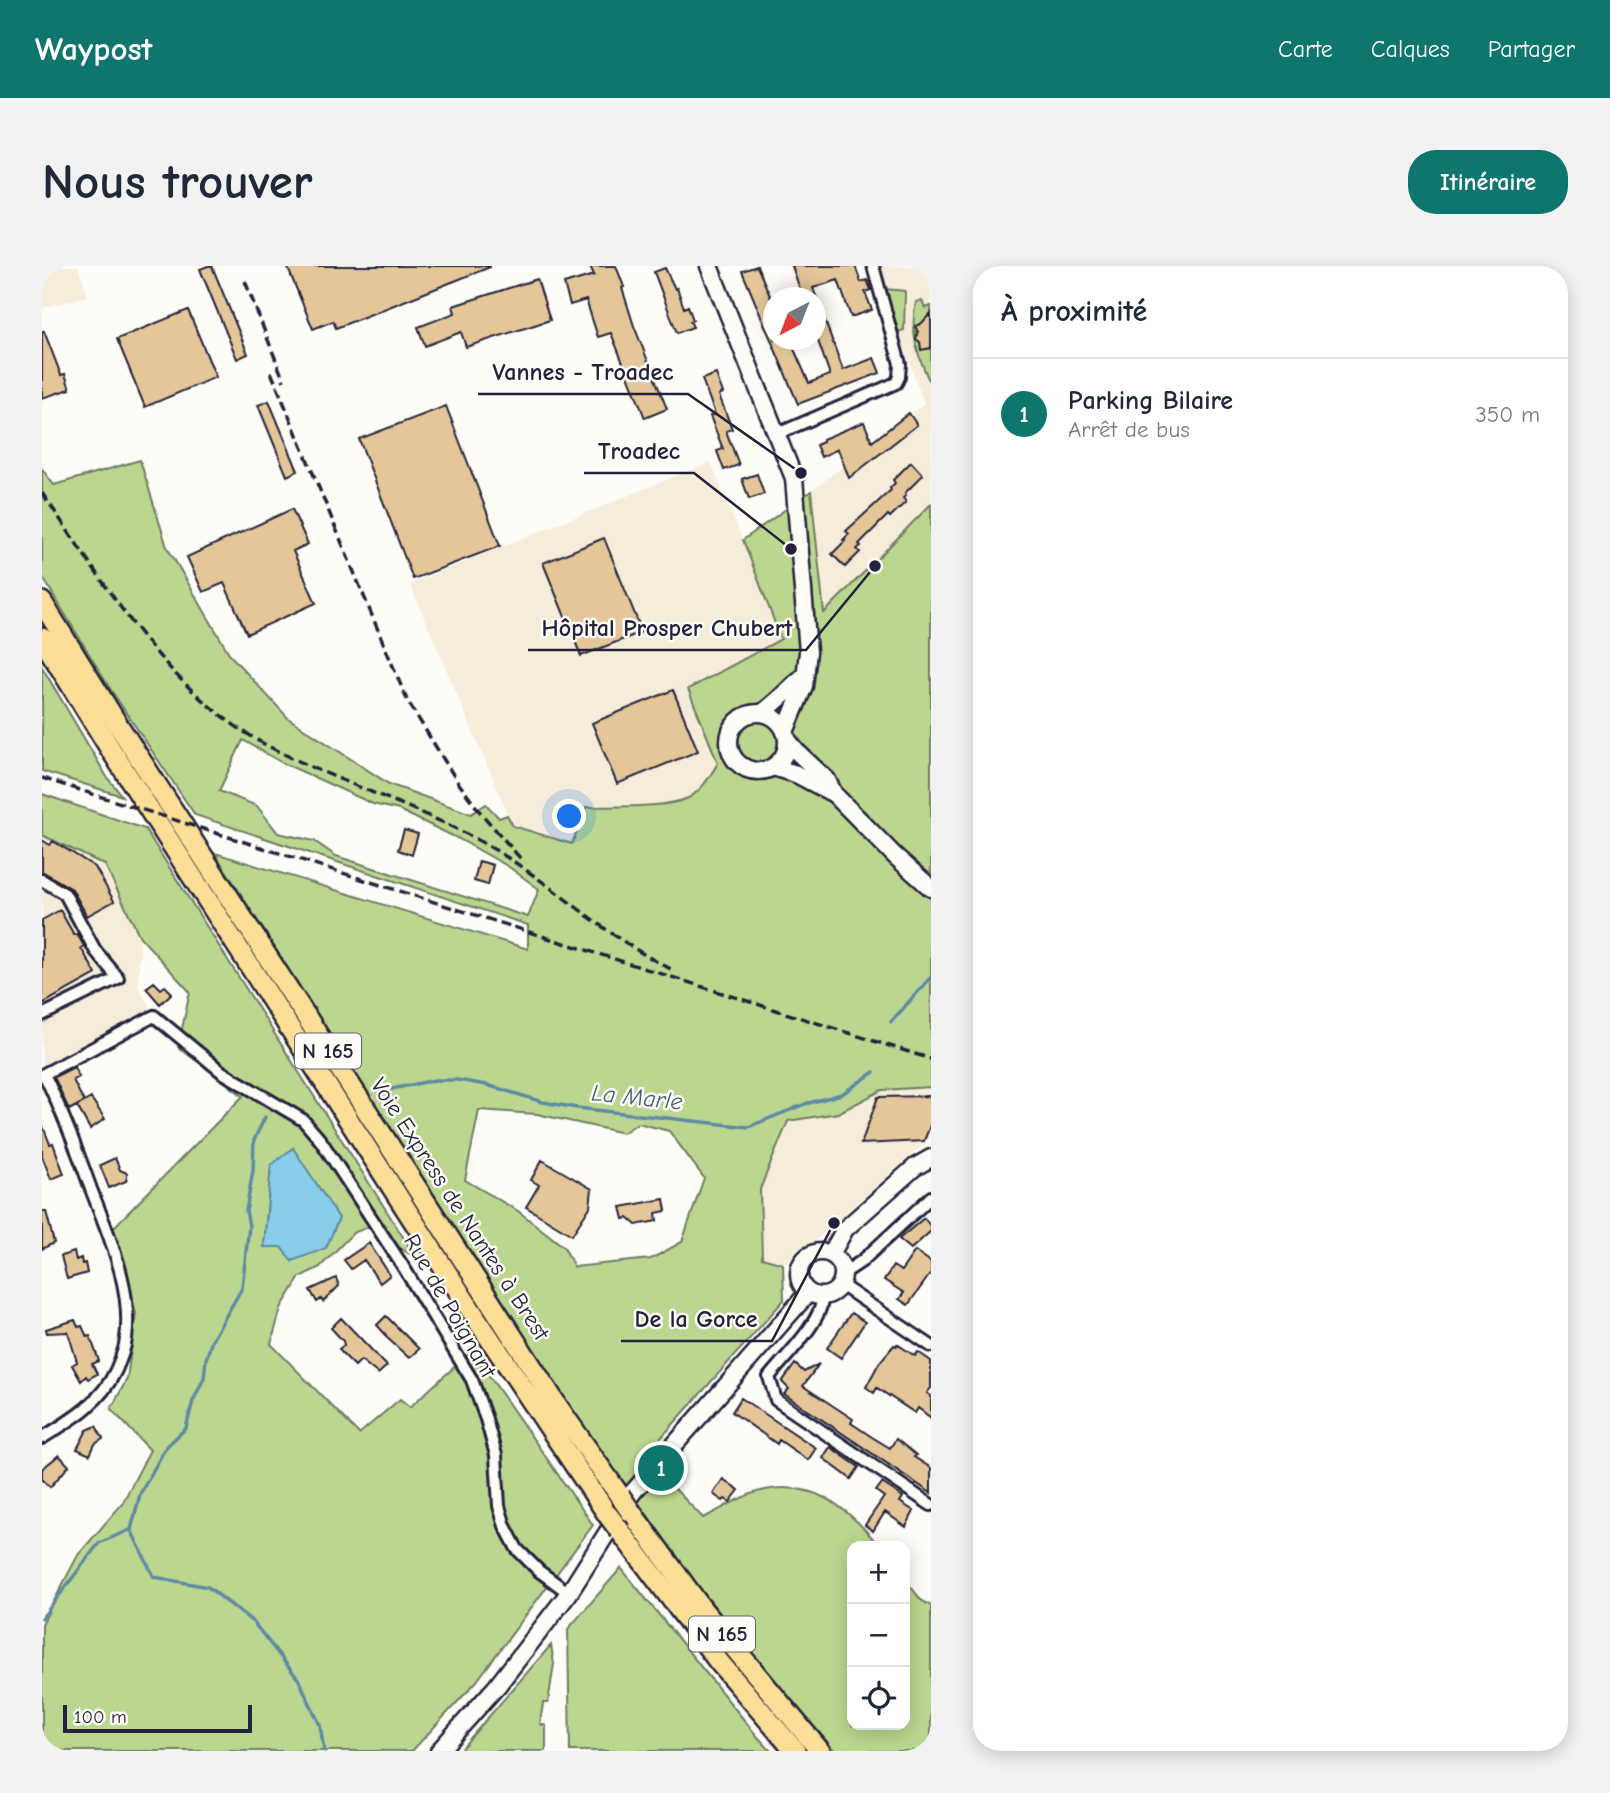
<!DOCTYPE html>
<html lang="fr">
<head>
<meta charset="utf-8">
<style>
  body { margin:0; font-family:"Comic Neue",sans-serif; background:#f2f2f3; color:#1f2937 }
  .controls { position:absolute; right:21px; bottom:21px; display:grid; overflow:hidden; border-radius:14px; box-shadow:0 4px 18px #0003 }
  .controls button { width:63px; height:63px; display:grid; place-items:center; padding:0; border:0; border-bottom:2px solid #e0e1e3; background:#fff; color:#1f2937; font:35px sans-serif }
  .compass { position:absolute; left:721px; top:21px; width:63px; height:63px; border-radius:50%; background:#fff; box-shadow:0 4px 18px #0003; rotate:222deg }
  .scale { position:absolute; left:21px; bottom:18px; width:189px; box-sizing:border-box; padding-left:7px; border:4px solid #22223b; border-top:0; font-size:19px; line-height:24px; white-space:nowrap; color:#22223b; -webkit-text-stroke:5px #fdfcf7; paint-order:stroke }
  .you { position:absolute; left:528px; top:551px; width:24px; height:24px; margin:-18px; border:5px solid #fff; border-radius:50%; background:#1a73e8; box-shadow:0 0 0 10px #1a73e833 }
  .badge { display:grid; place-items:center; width:46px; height:46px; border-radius:50%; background:#0f766e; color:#fff; font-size:23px; font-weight:700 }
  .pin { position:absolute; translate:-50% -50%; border:4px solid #fff; box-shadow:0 2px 7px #0006 }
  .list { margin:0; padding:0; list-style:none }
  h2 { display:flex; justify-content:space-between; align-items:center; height:91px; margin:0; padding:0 28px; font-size:30px }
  h2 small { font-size:23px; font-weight:400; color:#747a83 }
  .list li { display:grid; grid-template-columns:46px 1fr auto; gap:21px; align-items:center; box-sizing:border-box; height:112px; padding:0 28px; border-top:2px solid #e0e1e3 }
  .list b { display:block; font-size:26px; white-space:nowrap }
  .list p { margin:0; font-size:23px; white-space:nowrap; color:#747a83 }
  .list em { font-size:23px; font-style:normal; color:#747a83 }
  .icon { flex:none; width:38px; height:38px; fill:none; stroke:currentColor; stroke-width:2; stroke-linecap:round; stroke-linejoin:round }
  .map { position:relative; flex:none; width:889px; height:1485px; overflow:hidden; border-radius:28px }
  header { display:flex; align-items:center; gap:42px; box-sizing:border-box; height:98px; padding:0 35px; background:#0f766e; color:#fff }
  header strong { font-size:33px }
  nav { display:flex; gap:38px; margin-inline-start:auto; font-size:24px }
  .intro { display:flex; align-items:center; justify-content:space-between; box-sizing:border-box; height:168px; padding:0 42px }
  h1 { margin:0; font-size:49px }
  .button { padding:18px 32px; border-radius:28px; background:#0f766e; color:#fff; font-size:24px; font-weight:700 }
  main { display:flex; gap:42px; padding:0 42px }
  aside { flex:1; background:#fff; border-radius:28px; box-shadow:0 4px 18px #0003 }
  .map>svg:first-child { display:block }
</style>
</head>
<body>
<header>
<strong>Waypost</strong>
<nav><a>Carte</a><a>Calques</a><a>Partager</a></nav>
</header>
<div class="intro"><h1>Nous trouver</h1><a class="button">Itinéraire</a></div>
<main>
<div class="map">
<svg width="889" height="1485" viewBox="0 0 889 1485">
  <rect width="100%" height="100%" fill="#fdfcf7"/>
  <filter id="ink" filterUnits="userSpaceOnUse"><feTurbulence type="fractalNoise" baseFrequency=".0143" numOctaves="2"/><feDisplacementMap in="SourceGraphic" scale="14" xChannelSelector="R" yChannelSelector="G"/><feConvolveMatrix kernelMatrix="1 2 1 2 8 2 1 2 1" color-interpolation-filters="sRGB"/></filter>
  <g filter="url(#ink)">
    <path fill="#f6ecda" d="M0,0H36L46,30L0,42Z
      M834,0H889V605L789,429L769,225L882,138Z
      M669,196L740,373L647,423L676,497L664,517L647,532L608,540L544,541L530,578L471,560L368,318Z
      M0,569L63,599L98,671L96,721L110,744L0,804Z
      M889,821V865L884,876L775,973L741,998L720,993L718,923L746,855L796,847L840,824Z"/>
    <path fill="#bbd78f" stroke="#6e7c65" stroke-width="2" fill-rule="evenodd" d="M843,23L863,25L862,64L856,66Z
      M880,34L883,42L889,40V48L879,58L875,59L874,72L880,77L879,83H889V119C876,91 867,67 874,36Z
      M98,194L125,281L188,389L246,452L347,518L429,548L444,538L457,552L465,549L471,560L530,578L544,541C569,540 626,543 648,531C661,523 668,510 676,497L646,423L739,373L701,274L769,225L782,347L889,238V821L840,824L796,847L746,855L718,923L720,992L741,998L742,1034L602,1191L661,1252C678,1244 697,1231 715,1226C769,1211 806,1241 837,1280H810V1459H863V1313L879,1334L889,1340V1485H793L710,1389L654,1317L513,1120L329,836L173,587L486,683V659L153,549L67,421L0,310V203L12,219ZM201,474L239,496L331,538L357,544L417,573L467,601L497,623L486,651L294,590L272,575L236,567L215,540L177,525ZM437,844L495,848L581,867L596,857L627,865L662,912L640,976L609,993L532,1001L522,981L476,945L423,914Z
      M0,401L65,511L80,530L0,505Z
      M0,528L103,563L375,993L326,961L311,967L278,1001L258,1011L239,1042L229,1078L317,1168L358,1133L368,1141L430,1085L551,1259L434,1416L370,1485H0V1358L36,1289L80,1238L108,1184L69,1143L85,1113L94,1047L71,962L201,830L136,781L148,726L98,671L63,599L0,569ZM251,882L250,995L239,981H222L229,900Z
      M579,1302L715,1470L729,1485H528L526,1363Z
      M509,1379L512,1398L506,1437H501L498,1458L504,1460V1485H417Z"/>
    <path fill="#88cdea" stroke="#5f89a4" stroke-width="2" d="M251,882L297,952L284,982L250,995L239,981H222L229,899Z"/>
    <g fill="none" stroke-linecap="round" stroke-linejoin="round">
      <path stroke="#5f89a4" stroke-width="3.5" d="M849,756L889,711
        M345,824L393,814H415L445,819L501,836L535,842L706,861L763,838L800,828L832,806
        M223,851L212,874L211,904L204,945L207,960L200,1022L170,1074L164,1093L162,1112L151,1135L144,1162L124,1181L98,1228L89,1264L112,1311L166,1321L211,1356L257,1414L278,1459L282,1485
        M0,1352L57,1277L88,1264"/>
    </g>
    <path fill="#e5c698" stroke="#22223b" stroke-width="2" d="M166,0H170L206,88L195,93L158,3Z
      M245,0H448V1L294,62L291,55L271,63Z
      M548,0H574L582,21L580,22L592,60L625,143L603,152L569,67L556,71L544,34L528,39L522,18L552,9Z
      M715,0L732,39V74H748L767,117L788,109L774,69V32H761L750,0H813L819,16L825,14L829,24L823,26L830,44L809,51L796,14L771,22L801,104L832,92L838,107L756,138L700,5Z
      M623,2L633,23L635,22L642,42L646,40L651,54L648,55L651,61L635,67L612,6Z
      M495,13L508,54L424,81L419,66L383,80L376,61L413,47L411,40Z
      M146,44L174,111L103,141L75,73Z
      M889,47V82L879,84L878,76L874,73L876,66L873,60L879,58Z
      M0,65H2L19,109L23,108L28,123L0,132Z
      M674,108L681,127L677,129L690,163L684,165L697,199L682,204L675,185L681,183L668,150L673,148L660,113Z
      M227,135L256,205L245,210L216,139Z
      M404,140L458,280L371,313L317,173Z
      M867,147L875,159L807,212L796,183L779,191L774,179L781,176V173L822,156L830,176Z
      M869,196L881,209L863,227L864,229L861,232L864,236L848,251L846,249L817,278L819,280L815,283L818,286L803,301L790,288L803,275L801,274L807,268L804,265L849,224L848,222L853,217L851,214Z
      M715,208L722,228L707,233L700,213Z
      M250,243L266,278L251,285L274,337L205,368L182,317L161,326L145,291Z
      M562,272L600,366L539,390L501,297Z
      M631,424L656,485L575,518L550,457Z
      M362,564L376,568L370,589L356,584Z
      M0,574L8,579L11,575L53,601L72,635L45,650L30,623L0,605Z
      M437,595L451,599L446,619L432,615Z
      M18,644L32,669L35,668L42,680L39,682L54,708L0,738V654Z
      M112,716L119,723L123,720L130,727L118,738L104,722Z
      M32,801L37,811L31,814L42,836L27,844L12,811Z
      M889,830V857L882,875L819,878L836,831Z
      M49,832L63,853L48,863L35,840Z
      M0,858L8,878L11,877L22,908L9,913L0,890Z
      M73,892L78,904L85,907V911L84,915L67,922L58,899Z
      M500,894L550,923L548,941L530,969L484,941L497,919L489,914Z
      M622,933L624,945L614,947L615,955L594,959L586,952L582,953L579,941Z
      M0,945H4L12,977L0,983Z
      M882,952L889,961V965L869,983L857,973Z
      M327,977L348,1009L338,1017L322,994L309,1003L302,994Z
      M873,985L889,996V1007L866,1039L857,1033L862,1027L842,1014L851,1000L859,1005Z
      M32,986L34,994L39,992L40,998L43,997L45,1007L25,1013L19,990Z
      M294,1012L297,1020L281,1036L279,1033L275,1036L268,1024Z
      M809,1047L823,1056L799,1092L785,1082Z
      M344,1050L377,1083L367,1092L343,1070L344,1069L335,1059Z
      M299,1052L345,1100L336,1108L319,1094L313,1100L300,1087L297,1083L302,1079L301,1075L289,1062Z
      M33,1054L36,1061L40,1060L45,1071L48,1070L57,1095L50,1098L55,1108L46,1113L44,1110L39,1115L30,1099L35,1096L26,1066L5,1067L4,1063Z
      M855,1078L873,1090L876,1086L889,1095V1122L885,1127L889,1130V1152L876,1142L873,1147L835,1122L832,1127L824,1121L837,1097L852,1079L854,1080Z
      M753,1098L762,1106L777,1098L761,1120L811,1153L809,1157L830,1171L848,1182L854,1173L874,1189L872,1191L889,1202V1227L742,1128L747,1123L740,1116Z
      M699,1132L774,1182L766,1194L737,1174L735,1178L690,1146Z
      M54,1160L61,1173L53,1178L48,1189L35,1183L45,1164Z
      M788,1181L817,1201L809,1213L781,1192Z
      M17,1189L27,1200L8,1221L0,1213V1203Z
      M681,1213L697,1224L688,1236L683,1233L681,1235L671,1228Z
      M840,1217L861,1231L858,1236L872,1245L864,1261L843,1246L831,1265L823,1259L842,1231L834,1225Z"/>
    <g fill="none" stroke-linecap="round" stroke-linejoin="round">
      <g stroke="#22223b" stroke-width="16">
        <path id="street" d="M735,168L854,117L857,111L858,98L831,0
          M0,614L23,628L53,684L76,712L0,749
          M0,809L112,750L180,806L261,854L279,875L362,1002L430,1114L444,1153L454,1189L457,1240L463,1260L475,1283L497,1305L527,1327
          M802,1007L820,995L889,931
          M799,1019L889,1080
          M780,1031C782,1054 741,1093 727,1111L734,1134L889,1239
          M0,1172C29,1154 59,1137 74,1104C78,1095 83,1083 84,1073C91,1022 67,970 49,923C35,884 20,845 2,808"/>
      </g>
      <g stroke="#22223b" stroke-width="21">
        <path id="secondary" d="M667,0L752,212L766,386L762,420L743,466
          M687 476a29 29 0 1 1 58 0a29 29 0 1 1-58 0Z
          M720,447C736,436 747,422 762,410
          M745,473L754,485L785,514L792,528L853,590L889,622
          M731,501L754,508L792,528
          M757 1008a22 22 0 1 1 44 0a22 22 0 1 1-44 0Z
          M789,988L803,963L873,901L889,892
          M397,1485L455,1420L527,1327L591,1226L766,1027"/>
      </g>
      <g stroke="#22223b" stroke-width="24">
        <path id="highway" d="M0,336L76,459L516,1141L578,1230
          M0,372L69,484L434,1052L566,1249
          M589,1246L660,1343L778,1485
          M578,1265L677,1396L753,1485"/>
      </g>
      <use href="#street" stroke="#fdfcf7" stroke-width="10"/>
      <use href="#secondary" stroke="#fdfcf7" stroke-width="16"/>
      <use href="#highway" stroke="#fdde96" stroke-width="19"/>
      <path stroke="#22223b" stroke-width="3.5" stroke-dasharray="10 5" stroke-linecap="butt" d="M203,15L242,115
        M229,106L365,434L415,515L438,546L479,593
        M0,227C66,321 122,424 226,480C296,517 374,539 443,578C509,615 562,671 631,704
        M0,512L889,793"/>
      <g stroke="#22223b" stroke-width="24" stroke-linecap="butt">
        <path id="highway-bridge" d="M578,1230L589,1246
          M566,1249L578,1265"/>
      </g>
      <use href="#highway-bridge" stroke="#fdde96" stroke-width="19"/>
    </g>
  </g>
  <g text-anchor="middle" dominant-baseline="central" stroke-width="5" stroke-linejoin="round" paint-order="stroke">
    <g fill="#fdfcf7" stroke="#646373" stroke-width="2">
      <rect x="253" y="767.5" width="66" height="35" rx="5"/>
      <rect x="647" y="1350.5" width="66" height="35" rx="5"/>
    </g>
    <g font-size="21" font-weight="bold" fill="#22223b">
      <text x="286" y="785">N 165</text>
      <text x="680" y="1368">N 165</text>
    </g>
    <g font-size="23" fill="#22223b" stroke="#fdfcf7">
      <text transform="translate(418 943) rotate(57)">Voie Express de Nantes à Brest</text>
      <text transform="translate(408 1040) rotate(60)">Rue de Poignant</text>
    </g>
    <g font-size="24" font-style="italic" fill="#465e78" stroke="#fdfcf7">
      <text transform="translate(595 831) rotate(6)">La Marle</text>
    </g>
  </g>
  <path fill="none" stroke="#22223b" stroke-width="2.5" d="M759 207L646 128H436M749 283L652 207H542M833 300L764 384H486M792 957L730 1075H579"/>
  <g fill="#22223b" stroke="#fdfcf7" stroke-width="2.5">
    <circle cx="759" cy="207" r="7"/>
    <circle cx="749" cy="283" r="7"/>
    <circle cx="833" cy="300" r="7"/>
    <circle cx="792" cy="957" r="7"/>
  </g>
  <g font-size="24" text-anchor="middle" font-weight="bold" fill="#22223b" stroke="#fdfcf7" stroke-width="5" stroke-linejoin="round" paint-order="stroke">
    <text x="541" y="114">Vannes - Troadec</text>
    <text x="597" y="193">Troadec</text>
    <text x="625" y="370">Hôpital Prosper Chubert</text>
    <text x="654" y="1061">De la Gorce</text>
  </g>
</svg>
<div class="controls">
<button>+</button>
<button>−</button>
<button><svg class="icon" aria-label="locate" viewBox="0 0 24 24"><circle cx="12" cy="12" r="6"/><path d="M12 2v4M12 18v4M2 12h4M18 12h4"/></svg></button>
</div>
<svg class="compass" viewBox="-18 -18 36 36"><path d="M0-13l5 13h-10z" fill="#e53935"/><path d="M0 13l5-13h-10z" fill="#747a83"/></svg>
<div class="scale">100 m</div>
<div class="you"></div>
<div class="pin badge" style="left:619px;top:1202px">1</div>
</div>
<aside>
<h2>À proximité<small></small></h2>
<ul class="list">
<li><span class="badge">1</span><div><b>Parking Bilaire</b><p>Arrêt de bus</p></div><em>350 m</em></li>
</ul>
</aside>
</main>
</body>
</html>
